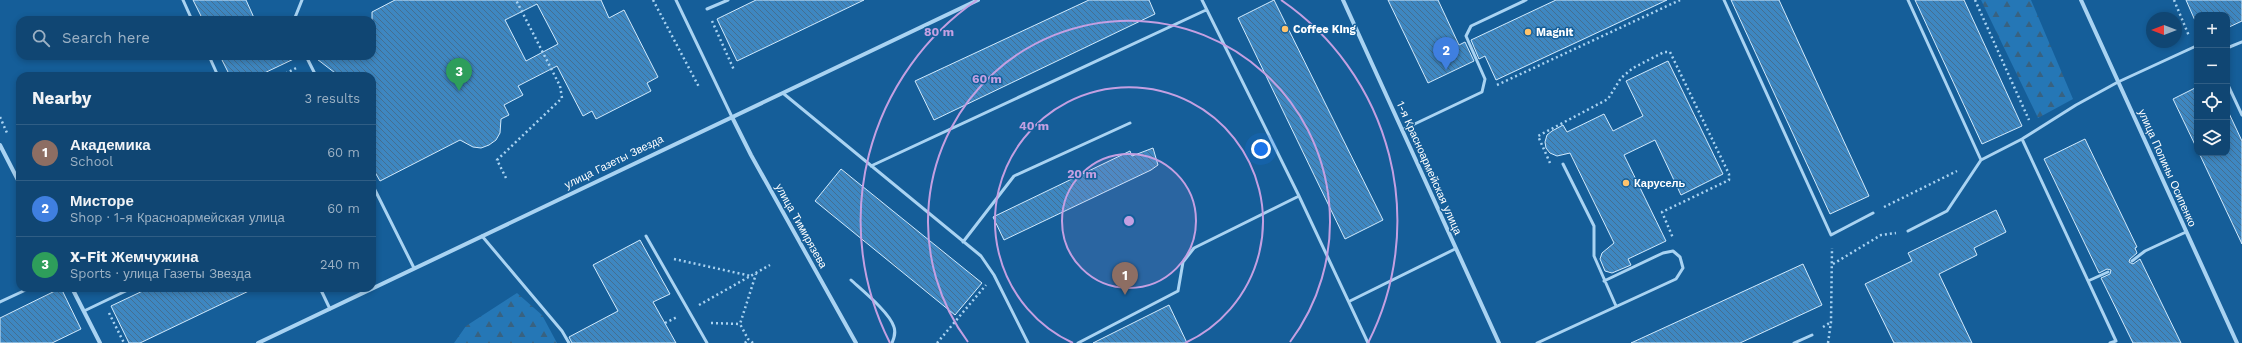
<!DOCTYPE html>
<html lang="en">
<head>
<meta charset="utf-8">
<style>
  body { margin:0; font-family:"Work Sans",sans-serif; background:#1e507b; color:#f1f3f6 }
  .controls { position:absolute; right:12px; top:12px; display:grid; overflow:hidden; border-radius:8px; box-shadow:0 2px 6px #0003 }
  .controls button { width:36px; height:36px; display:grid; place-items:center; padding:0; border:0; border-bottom:1px solid #305e85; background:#104673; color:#f1f3f6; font:20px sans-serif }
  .compass { position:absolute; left:2146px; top:12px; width:36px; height:36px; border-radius:50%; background:#104673; box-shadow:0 2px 6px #0003; rotate:270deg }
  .you { position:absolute; left:1261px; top:149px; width:14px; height:14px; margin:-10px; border:3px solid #fff; border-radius:50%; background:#1a73e8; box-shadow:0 0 0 6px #1a73e833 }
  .badge { display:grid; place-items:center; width:26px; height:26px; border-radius:50%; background:#ffc36b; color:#fff; font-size:13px; font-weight:700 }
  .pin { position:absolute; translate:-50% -33px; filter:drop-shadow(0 1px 2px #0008) }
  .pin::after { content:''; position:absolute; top:21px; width:14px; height:12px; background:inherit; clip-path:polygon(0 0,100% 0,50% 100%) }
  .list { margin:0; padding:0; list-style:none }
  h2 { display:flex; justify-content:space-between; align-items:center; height:52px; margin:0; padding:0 16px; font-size:17px }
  h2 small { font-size:13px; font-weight:400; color:#9cb1c4 }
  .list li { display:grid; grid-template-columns:26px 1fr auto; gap:12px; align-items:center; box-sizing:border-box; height:56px; padding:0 16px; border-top:1px solid #305e85 }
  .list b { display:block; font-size:15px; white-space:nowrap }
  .list p { margin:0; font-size:13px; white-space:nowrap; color:#9cb1c4 }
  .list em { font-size:13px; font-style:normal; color:#9cb1c4 }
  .icon { flex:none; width:22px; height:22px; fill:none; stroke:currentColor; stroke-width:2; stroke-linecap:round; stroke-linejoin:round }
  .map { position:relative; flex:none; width:2242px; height:343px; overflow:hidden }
  .search { position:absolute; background:#104673; box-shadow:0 2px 6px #0003; left:16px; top:16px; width:360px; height:44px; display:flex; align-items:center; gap:10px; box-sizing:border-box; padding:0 14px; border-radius:12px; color:#9cb1c4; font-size:15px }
  .panel { position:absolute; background:#104673; box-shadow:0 2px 6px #0003; left:16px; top:72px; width:360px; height:220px; border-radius:12px }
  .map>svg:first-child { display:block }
</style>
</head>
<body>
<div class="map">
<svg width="2242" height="343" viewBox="0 0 2242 343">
  <defs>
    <pattern id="forest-firs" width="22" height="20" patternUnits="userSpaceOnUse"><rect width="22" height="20" fill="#2577b6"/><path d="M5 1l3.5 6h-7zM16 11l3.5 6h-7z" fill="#386281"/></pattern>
    <pattern id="building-back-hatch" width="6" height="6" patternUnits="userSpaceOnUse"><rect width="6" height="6" fill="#3e87c1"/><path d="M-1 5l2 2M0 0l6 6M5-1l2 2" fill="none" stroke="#446f92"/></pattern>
  </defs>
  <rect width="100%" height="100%" fill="#155e99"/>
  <path fill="url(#forest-firs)" d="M1981,0H2031L2073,99L2038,118Z
    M517,293L542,315L557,343H454L466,326Z"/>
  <path fill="url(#building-back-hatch)" stroke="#d1eafd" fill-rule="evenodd" d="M193,0H246L255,20H203Z
    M395,0H601L609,18L624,10L658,77L647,83L651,91L596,119L592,111L583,116L557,66L518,86L523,95L504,105L509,115L501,119L500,133L496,140L489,145L481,148L473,147L460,140L380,181L372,167V76H339L313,56H372V12ZM537,4L558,44L526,61L505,20Z
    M756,0H864L737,61L717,19Z
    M1089,0H1149L1155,14L934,120L915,81Z
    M1274,0L1383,220L1345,239L1238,18Z
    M1388,0H1438L1459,45L1465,42L1474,61L1428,83Z
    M1556,0H1667L1496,80L1485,56L1479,59L1471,40Z
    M1731,0H1779L1869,196L1830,214Z
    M1915,0H1964L2022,126L1982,144Z
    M2186,0H2242V21L2227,28V15H2197V25Z
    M220,56H300L258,76H230Z
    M1668,61L1723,174L1681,195L1655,140L1624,155L1666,241L1628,259L1631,265L1612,273L1605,271L1600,259L1602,253L1614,243L1570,153L1557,156L1550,153L1546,148L1545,142L1547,135L1552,131L1563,125L1567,132L1604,114L1613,131L1643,116L1626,81Z
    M2197,87V149L2173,99Z
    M2227,109L2242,141V244L2199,153H2227Z
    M2085,139L2137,247L2135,248L2137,253L2130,259L2129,262L2133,264L2140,259L2181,343H2133L2101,278L2110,274L2111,270L2107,269L2099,273L2044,159Z
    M1153,148L1158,165L1151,170L1004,240L993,217L1130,151L1132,156Z
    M841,169L982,283L955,315L815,201Z
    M1996,210L2006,232L1974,248L1977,255L1939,274L1972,343H1894L1865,284L1912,261L1908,253Z
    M640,240L670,294L653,302L676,343H572L569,337L618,311L593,265Z
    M1803,264L1822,305L1740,343H1631Z
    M61,288L81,329L52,343H0V318Z
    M149,288H255L140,343H129L111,306Z
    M1169,305L1187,343H1093Z"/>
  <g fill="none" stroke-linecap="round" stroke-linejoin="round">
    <path stroke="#a9d3f2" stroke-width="2.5" stroke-dasharray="2 3" stroke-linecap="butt" d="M653,0L699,87
      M1975,0L2029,120
      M2174,0L2189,36
      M712,21L734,70
      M281,76L298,67
      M1497,85L1680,0
      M0,117L7,133
      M1550,163L1538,136L1608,99L1621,78L1633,68L1664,52H1670L1729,174V180L1662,212L1673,238
      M506,178L497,160L562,98L560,86L516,0
      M1884,207L1957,171
      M674,259L751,276
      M1833,264L1881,235L1896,233
      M699,305L770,265
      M109,313L124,343
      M665,323L677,317
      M711,323L740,324
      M1823,327L1831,322
      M745,343L748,339
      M753,343L748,339L740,324L756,274
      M937,343L986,285
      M1828,343L1831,322L1832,248"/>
    <path stroke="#a9d3f2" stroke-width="3" d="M183,0L192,20
      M676,0L732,117
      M1202,0L1299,196L1368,343
      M1724,0L1831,235L1873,213
      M1908,0L1981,160L2022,139L2076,105L2118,82L2194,47L2197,48
      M707,9L728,0
      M294,20L302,0
      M2227,48L2242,42
      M209,56L218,76
      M306,56L316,76
      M2227,83L2242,115
      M784,94L981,256L994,275L1028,343
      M1402,130L1482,92L1485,79L1466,36L1471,26L1526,0
      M2022,139L2116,341L2110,343
      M1563,164L1594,226V256L1616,306
      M871,166L1206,10
      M372,184L414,268
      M1908,231L1947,211L1981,160
      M482,236L562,331L569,343
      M646,236L707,343
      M963,242L1014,176L1130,123
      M2132,261L2145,251L2186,232
      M851,280C863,291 890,313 894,327C896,333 894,338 892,343
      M2088,281L2108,272
      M320,288L330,309
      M1350,301L1455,249
      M0,302L30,288
      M84,311L132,288
      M1078,343L1178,291L1183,262L1194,248L1299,196
      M1537,343L1676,279L1683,268L1680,257L1673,251L1663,253L1604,281
      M1794,343L1812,335"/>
    <path stroke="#a9d3f2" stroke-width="4" d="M1343,0L1499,343
      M2081,0L2237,343
      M732,117L751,155L856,343
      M0,145L20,184
      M72,288L100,343
      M258,343L978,0"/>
  </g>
  <circle cx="1129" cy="221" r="67" fill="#c4a0e2" fill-opacity=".12"/>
  <g fill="none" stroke="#c4a0e2" stroke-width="2">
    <circle cx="1129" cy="221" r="67"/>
    <path d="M1073 343A134 134 0 1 1 1185 343"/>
    <path d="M968 342A201 201 0 1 1 1290 342"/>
    <path d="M890 343A268 268 0 0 1 977 0M1281 0A268 268 0 0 1 1368 343"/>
  </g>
  <g fill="#ffc36b" stroke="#155e99" stroke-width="1.5">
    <circle cx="1285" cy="29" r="4"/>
    <circle cx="1528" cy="32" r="4"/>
    <circle cx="1626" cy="183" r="4"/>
  </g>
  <g text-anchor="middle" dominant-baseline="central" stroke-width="3" stroke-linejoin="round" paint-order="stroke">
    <g font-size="11" font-weight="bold" fill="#fff" stroke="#155e99" text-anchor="start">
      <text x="1293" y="29">Coffee King</text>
      <text x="1536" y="32">Magnit</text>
      <text x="1634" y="183">Карусель</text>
    </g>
    <g font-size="11" fill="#fff" stroke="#155e99">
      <text transform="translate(614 162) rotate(-26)">улица Газеты Звезда</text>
      <text transform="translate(1429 168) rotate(66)">1-я Красноармейская улица</text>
      <text transform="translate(2167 168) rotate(66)">улица Полины Осипенко</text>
      <text transform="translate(801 226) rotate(61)">улица Тимирязева</text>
    </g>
  </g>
  <circle cx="1129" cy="221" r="6" fill="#c4a0e2" stroke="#155e99" stroke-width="2"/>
  <g font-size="12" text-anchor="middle" font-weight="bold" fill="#c4a0e2" stroke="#155e99" stroke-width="3" stroke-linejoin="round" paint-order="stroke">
    <text x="939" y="36">80 m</text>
    <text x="987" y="83">60 m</text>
    <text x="1034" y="130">40 m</text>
    <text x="1082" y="178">20 m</text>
  </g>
</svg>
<div class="controls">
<button>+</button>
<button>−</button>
<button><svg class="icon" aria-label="locate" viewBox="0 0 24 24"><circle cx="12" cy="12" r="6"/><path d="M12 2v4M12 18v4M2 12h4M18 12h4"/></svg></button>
<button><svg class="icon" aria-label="layers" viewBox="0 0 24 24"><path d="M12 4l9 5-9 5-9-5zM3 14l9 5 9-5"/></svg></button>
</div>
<svg class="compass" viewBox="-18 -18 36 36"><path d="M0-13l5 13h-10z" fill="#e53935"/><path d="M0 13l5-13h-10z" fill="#9cb1c4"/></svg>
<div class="you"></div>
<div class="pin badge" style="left:1125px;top:295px;background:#8d6e63">1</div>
<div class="pin badge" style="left:1446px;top:70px;background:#3f7fe0">2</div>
<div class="pin badge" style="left:459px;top:91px;background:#2e9e5b">3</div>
<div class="search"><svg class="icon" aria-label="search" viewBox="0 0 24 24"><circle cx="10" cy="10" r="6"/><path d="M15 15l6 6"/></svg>Search here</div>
<section class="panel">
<h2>Nearby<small>3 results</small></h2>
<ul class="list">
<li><span class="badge" style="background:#8d6e63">1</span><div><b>Академика</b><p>School</p></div><em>60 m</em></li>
<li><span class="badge" style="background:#3f7fe0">2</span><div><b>Мисторе</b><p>Shop · 1-я Красноармейская улица</p></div><em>60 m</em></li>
<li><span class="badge" style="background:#2e9e5b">3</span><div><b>X-Fit Жемчужина</b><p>Sports · улица Газеты Звезда</p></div><em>240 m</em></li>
</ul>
</section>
</div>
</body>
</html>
